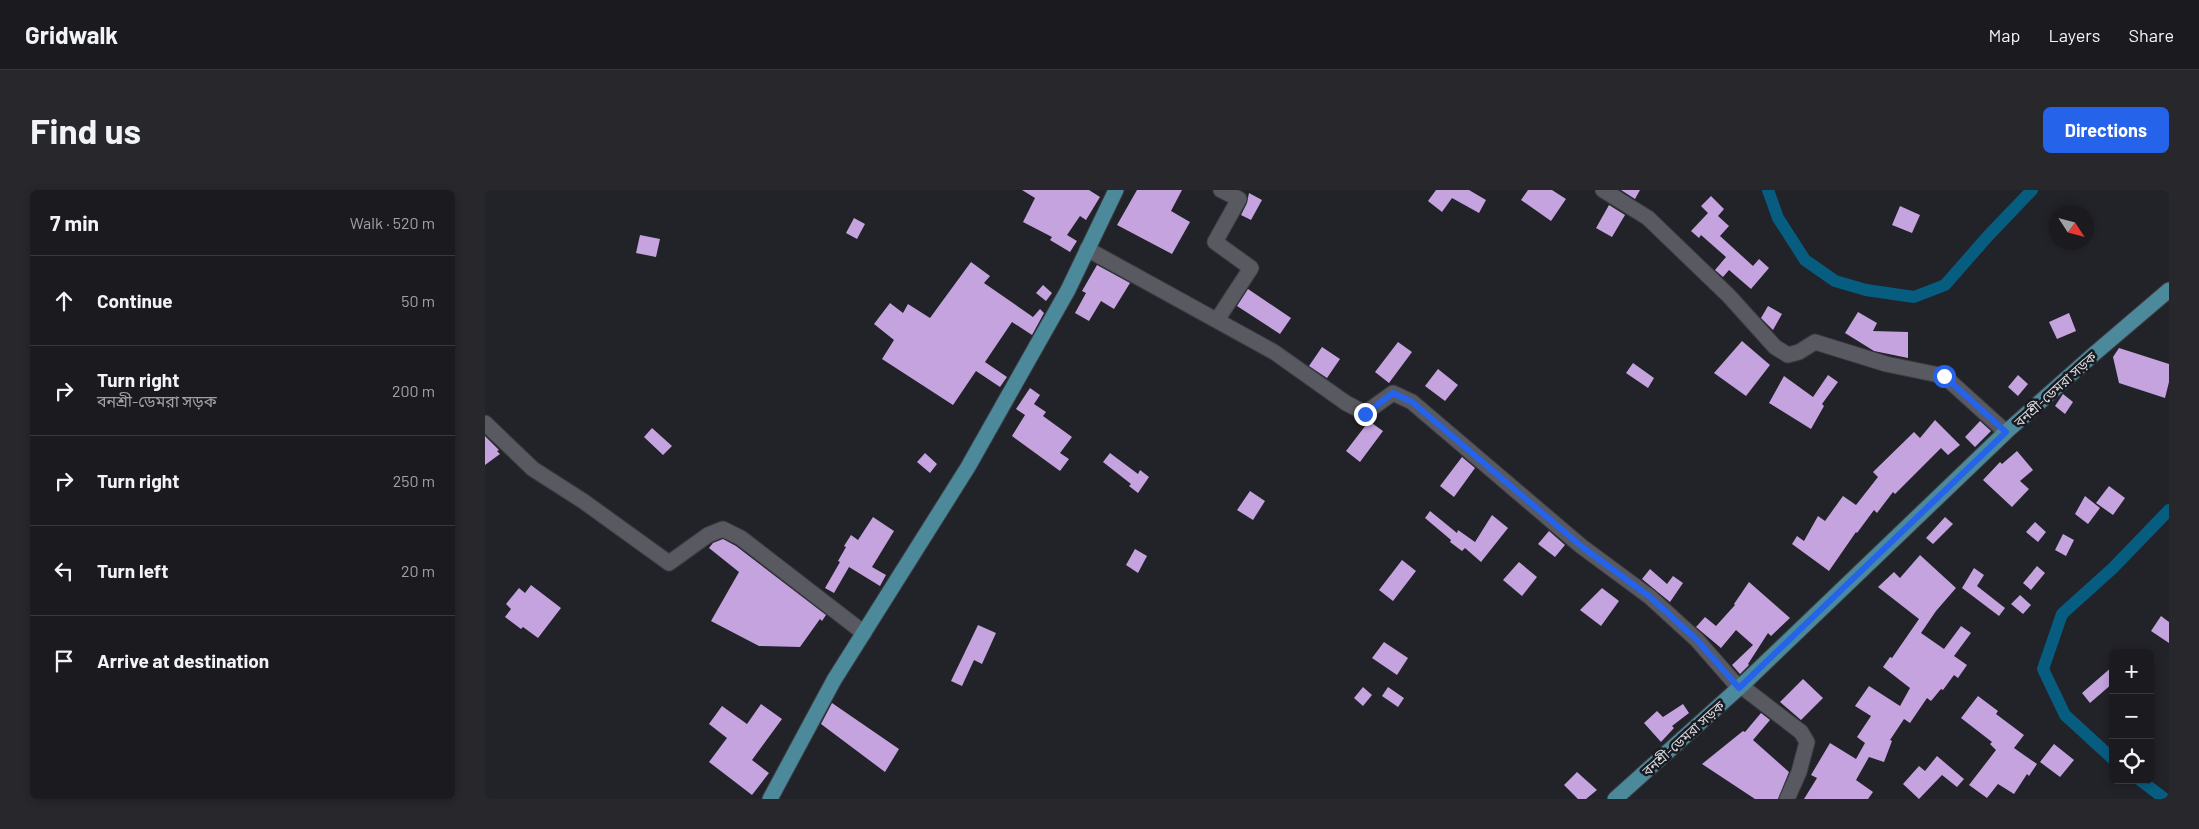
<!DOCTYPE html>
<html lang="en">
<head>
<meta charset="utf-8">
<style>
  body { margin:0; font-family:Barlow,"Noto Sans Bengali",sans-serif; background:#27272c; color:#f1f3f6 }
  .controls { position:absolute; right:15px; bottom:15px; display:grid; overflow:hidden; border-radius:8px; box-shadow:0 2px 8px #0003 }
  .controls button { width:45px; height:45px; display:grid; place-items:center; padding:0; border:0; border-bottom:1px solid #38383d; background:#1a1a1f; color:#f1f3f6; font:25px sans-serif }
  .compass { position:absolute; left:1564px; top:15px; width:45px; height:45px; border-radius:50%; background:#1a1a1f; box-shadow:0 2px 8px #0003; rotate:126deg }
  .stop { position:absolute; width:15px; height:15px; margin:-11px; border:4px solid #2563eb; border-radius:50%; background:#fff }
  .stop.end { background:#2563eb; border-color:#fff; box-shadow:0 1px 5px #0008 }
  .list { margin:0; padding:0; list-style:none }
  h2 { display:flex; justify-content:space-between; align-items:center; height:65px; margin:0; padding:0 20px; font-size:21px }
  h2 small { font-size:16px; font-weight:400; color:#9fa1a4 }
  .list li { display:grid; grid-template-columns:32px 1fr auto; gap:15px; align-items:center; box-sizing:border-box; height:90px; padding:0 20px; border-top:1px solid #38383d }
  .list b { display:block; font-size:19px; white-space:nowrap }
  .list p { margin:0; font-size:16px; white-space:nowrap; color:#9fa1a4 }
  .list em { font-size:16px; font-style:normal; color:#9fa1a4 }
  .icon { flex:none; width:28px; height:28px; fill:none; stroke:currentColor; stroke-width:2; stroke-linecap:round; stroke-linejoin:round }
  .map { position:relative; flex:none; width:1684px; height:609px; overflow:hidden; border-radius:8px }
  header { display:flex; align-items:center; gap:30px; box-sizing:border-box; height:70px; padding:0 25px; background:#1a1a1f; border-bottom:1px solid #38383d }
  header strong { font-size:24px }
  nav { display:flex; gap:28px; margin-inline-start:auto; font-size:18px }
  .intro { display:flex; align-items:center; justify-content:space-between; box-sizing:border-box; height:120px; padding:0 30px }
  h1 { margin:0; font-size:35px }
  .button { padding:12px 22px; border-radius:8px; background:#2563eb; color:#fff; font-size:18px; font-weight:700 }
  main { display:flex; gap:30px; padding:0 30px }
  aside { flex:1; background:#1a1a1f; border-radius:8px; box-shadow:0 2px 8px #0003 }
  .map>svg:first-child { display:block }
</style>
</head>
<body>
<header>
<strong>Gridwalk</strong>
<nav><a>Map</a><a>Layers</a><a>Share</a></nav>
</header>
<div class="intro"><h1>Find us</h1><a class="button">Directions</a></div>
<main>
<aside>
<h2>7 min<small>Walk · 520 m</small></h2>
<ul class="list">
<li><svg class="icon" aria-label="ahead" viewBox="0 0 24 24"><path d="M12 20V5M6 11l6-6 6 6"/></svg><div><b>Continue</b></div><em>50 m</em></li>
<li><svg class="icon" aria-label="right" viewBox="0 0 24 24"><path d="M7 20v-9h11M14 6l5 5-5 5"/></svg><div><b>Turn right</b><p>বনশ্রী-ডেমরা সড়ক</p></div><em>200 m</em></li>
<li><svg class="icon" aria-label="right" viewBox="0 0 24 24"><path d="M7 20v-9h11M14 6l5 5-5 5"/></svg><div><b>Turn right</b></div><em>250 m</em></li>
<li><svg class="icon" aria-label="left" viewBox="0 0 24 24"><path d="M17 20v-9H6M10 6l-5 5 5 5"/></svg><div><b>Turn left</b></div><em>20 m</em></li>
<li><svg class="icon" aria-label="arrive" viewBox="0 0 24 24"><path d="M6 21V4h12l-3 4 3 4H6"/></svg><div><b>Arrive at destination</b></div></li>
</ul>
</aside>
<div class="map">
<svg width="1684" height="609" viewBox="0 0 1684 609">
  <rect width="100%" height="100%" fill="#222229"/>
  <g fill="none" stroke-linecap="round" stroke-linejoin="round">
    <path stroke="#075d80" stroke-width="12" d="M1283,0L1293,28L1320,70L1350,91L1381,100L1429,107L1460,95L1503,46L1547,0
      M1628,569L1580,525L1558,479L1577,424L1628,378L1684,320
      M1655,590L1680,609"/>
  </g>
  <path fill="#c5a3df" d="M537,0H604L615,7L601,30L595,26L582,45L592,51L585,62L565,50L567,47L538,32L550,8Z
    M652,0H697L686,21L705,32L687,64L632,35Z
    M951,0H984L1001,10L994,23L967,8L957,22L943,11Z
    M1043,0H1067L1081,9L1066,31L1036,10Z
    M1136,0H1155L1150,9Z
    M764,3L777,10L766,30L756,25L762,13Z
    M1226,6L1239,19L1233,26L1244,36L1235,46L1268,76L1274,69L1284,78L1266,99L1244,80L1238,87L1230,80L1241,67L1216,45L1214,48L1206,41L1223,23L1216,16Z
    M1124,15L1140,25L1127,47L1111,38Z
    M1415,16L1435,25L1427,43L1407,35Z
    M369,28L380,34L372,49L361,43Z
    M155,45L175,49L171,67L151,63Z
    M486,72L505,86L499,93L548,127L555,119L559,123L547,145L527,132L500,172L522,187L515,197L491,181L468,215L397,169L409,150L389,134L405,113L418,123L423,114L445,128Z
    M612,75L645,93L629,119L616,111L604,131L590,123L601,103L597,101Z
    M558,95L567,103L561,111L551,103Z
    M763,99L806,128L795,144L752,116Z
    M1283,116L1297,124L1288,140L1276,128Z
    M1373,122L1392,133L1388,141L1423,142V168L1389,161L1360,143Z
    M1584,123L1591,141L1572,149L1564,132Z
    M1257,151L1285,175L1261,206L1229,183Z
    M913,152L927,162L904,193L890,182Z
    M837,157L855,169L842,188L824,176Z
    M1634,158L1684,174V192L1680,208L1634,193L1628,167Z
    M1148,173L1169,188L1163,198L1141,183Z
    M953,179L973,195L960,211L940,196Z
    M1343,185L1353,192L1337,214L1339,216L1326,239L1284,213L1299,186L1328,207Z
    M1533,185L1543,194L1533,206L1523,197Z
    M545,198L555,205L549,214L561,222L558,226L587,247L575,263L584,269L575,281L527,246L540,225L531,219Z
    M1578,204L1588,212L1580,224L1570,216Z
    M1450,230L1475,255L1463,265L1456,258L1410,304L1408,302L1392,323L1389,320L1372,343L1371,342L1344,381L1307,354L1312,346L1319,351L1333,326L1340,331L1358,306L1371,315L1393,287L1388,282L1429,242L1435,248Z
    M884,231L898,241L875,272L861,261Z
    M1495,231L1506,241L1490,257L1480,247Z
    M167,238L187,256L178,265L159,247Z
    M0,246L14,260L12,261L15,264L0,275Z
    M1532,261L1548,280L1535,291L1544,299L1527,317L1498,290L1515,272L1517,274Z
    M440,263L452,274L445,283L432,272Z
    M625,263L653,284L655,280L664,287L653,303L644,296L646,294L618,272Z
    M977,267L990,278L969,307L955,296Z
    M1624,296L1640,308L1628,325L1611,313Z
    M765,301L780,311L768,330L752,320Z
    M1600,306L1615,318L1603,334L1590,324Z
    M945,321L972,343L973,340L990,352L1007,325L1023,338L996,372L980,358L977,361L965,352L966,350L940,328Z
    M388,327L409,341L387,377L401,385L395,396L364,377L349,403L340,398L355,372L353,371L361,357L359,356L366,345L373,350Z
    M1460,327L1468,334L1448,354L1441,348Z
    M1550,332L1561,342L1553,352L1541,342Z
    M1064,341L1080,355L1070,367L1053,354Z
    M1578,344L1589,350L1581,366L1570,360Z
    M238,349L251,356L341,425L337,431L335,429L315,457L274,456L226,431L254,382L224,358L228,353Z
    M650,359L662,366L653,383L641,375Z
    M1435,365L1471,398L1451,421L1436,443L1459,459L1476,436L1486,443L1469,466L1482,475L1473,488L1469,485L1458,500L1456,499L1446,511L1442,508L1425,533L1419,529L1405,550L1407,551L1399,572L1384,567L1371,590L1388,602L1383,609H1319L1332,588L1326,585L1345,553L1371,569L1380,553L1372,547L1386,526L1370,516L1384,496L1415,516L1425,498L1398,477L1405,467L1407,468L1434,429L1393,397L1409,382L1415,388Z
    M917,370L931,381L908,411L894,400Z
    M1034,372L1052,387L1037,406L1018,390Z
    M1552,376L1560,383L1546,400L1538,393Z
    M1489,378L1499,385L1492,396L1520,418L1514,426L1477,398Z
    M1165,379L1182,394L1188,386L1198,393L1185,412L1157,389Z
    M1264,392L1305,428L1286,446L1283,443L1263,474L1264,475L1255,484L1247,475L1268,455L1251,440L1236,458L1211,437L1220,427L1231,436L1250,415L1249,414Z
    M46,395L76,418L53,448L38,437L36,439L20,427L26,419L21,414L34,398L40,403Z
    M1117,398L1134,411L1116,436L1095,420Z
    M1535,405L1546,415L1538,424L1526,414Z
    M1676,426L1684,432V453L1666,441Z
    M493,435L511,443L497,474L489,470L477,496L466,491Z
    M899,452L923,468L912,485L887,468Z
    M1628,476V493L1605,513L1597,503Z
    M1318,489L1338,508L1316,530L1295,512Z
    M878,497L887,505L878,516L869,508Z
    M903,497L919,508L913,517L897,506Z
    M1493,506L1513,521L1511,524L1539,545L1529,558L1552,574L1544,586L1542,584L1529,604L1513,594L1502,608L1484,595L1511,560L1505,554L1507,552L1476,528Z
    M347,513L414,559L400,582L336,534Z
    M276,514L297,529L267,570L284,583L267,605L224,572L242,548L224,534L237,516L262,534Z
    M1198,514L1204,523L1187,536L1189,538L1176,552L1159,533L1172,521L1178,527Z
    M1276,523L1285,530L1268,550L1304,582L1293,609H1270L1217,574L1258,541L1260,542Z
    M1569,554L1589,570L1575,587L1555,572Z
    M1452,566L1479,589L1472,597L1457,585L1434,609L1418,594L1434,576L1440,581Z
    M1092,582L1112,600L1101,609H1093L1079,595Z"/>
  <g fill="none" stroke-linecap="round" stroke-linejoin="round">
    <g stroke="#3c3d42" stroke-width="17">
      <path id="minor" d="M1118,0L1163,28L1244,106L1290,157L1303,165L1314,162L1330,152L1401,174L1459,186L1521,242
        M602,59L789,162L861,213L880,223L908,203L927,212L1096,356L1165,407L1212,450L1254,498
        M732,130L766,78L730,52L754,9L736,0
        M0,233L48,279L98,311L184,373L223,345L238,339L256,348L379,443
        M1256,496L1316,542L1322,552L1314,582L1302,609"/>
    </g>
    <g stroke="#3c3d42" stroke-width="17">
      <path id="major" d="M285,609L349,490L483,277L583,100L631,0
        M1130,609L1256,496L1521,242L1609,164L1684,100"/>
    </g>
    <use href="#minor" stroke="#585961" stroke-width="15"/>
    <use href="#major" stroke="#4b899b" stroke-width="15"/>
  </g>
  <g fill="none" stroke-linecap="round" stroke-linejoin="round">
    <path stroke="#2563eb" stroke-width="6" d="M880,224L908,203L927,212L1096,356L1165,407L1212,450L1254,498L1521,242L1459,186"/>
  </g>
  <g text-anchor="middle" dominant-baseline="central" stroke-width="5" stroke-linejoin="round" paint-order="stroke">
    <g font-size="14" fill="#d7d8dc" stroke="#191920">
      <text transform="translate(1570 199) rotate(-42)">বনশ্রী-ডেমরা সড়ক</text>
      <text transform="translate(1198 548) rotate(-42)">বনশ্রী-ডেমরা সড়ক</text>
    </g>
  </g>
</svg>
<div class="controls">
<button>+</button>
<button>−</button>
<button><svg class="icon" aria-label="locate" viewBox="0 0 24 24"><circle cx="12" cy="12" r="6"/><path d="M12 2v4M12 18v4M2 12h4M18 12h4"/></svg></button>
</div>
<svg class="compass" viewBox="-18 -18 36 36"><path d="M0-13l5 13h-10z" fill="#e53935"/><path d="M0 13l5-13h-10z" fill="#9fa1a4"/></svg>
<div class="stop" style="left:1459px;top:186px"></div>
<div class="stop end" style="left:880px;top:224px"></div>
</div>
</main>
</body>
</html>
